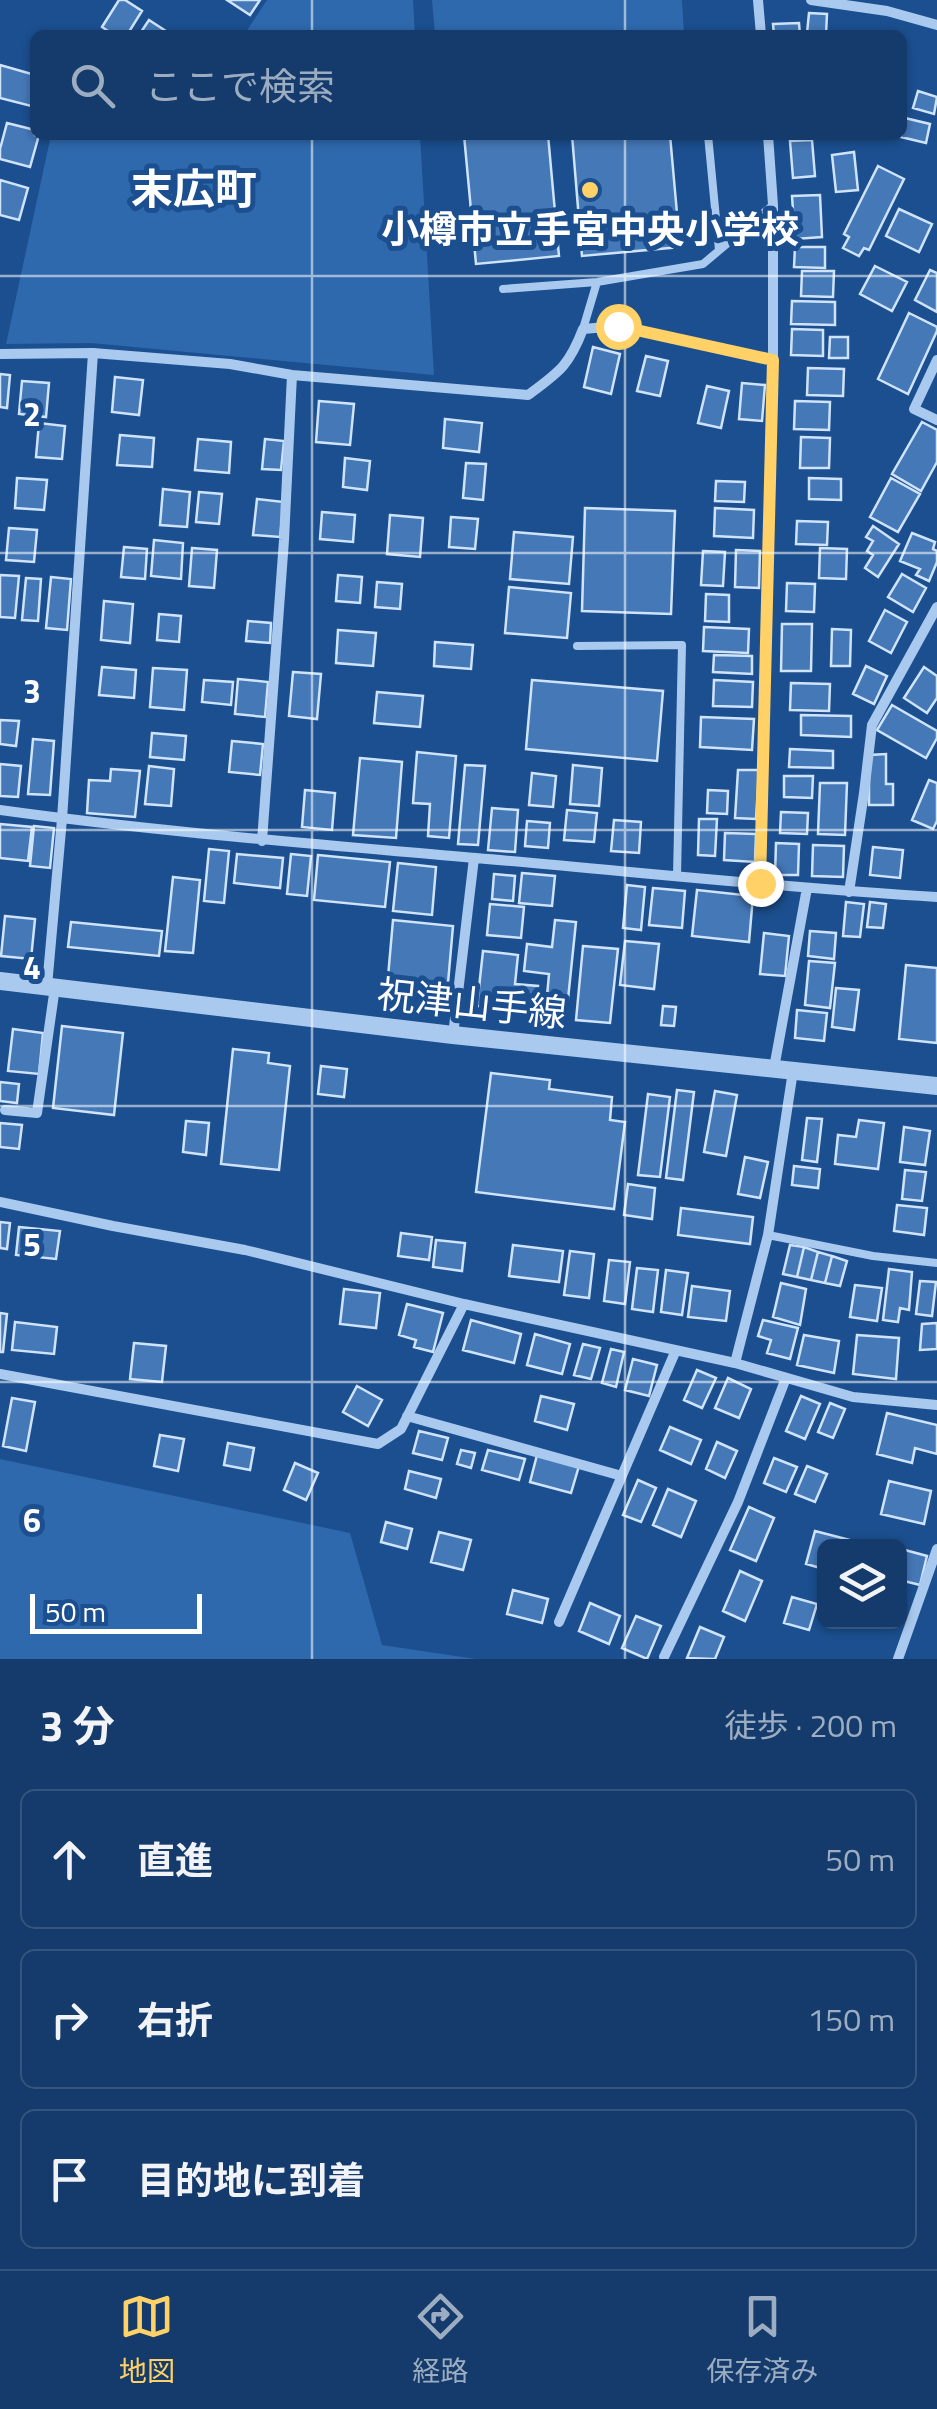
<!DOCTYPE html>
<html lang="ja">
<head>
<meta charset="utf-8">
<style>
  body { margin:0; font-family:"Titillium Web","Noto Sans JP",sans-serif; background:#214673; color:#f1f3f6 }
  .controls { position:absolute; right:30px; bottom:30px; display:grid; overflow:hidden; border-radius:15px; box-shadow:0 2px 8px #0004 }
  .controls button { width:90px; height:90px; display:grid; place-items:center; padding:0; border:0; border-bottom:2px solid #33557e; background:#143b6b; color:#f1f3f6; font:50px sans-serif }
  .scale { position:absolute; left:30px; bottom:25px; width:172px; box-sizing:border-box; padding-left:10px; border:5px solid #fff; border-top:0; font-size:28px; line-height:35px; white-space:nowrap; color:#fff; -webkit-text-stroke:8px #1b4f8f; paint-order:stroke }
  .stop { position:absolute; width:30px; height:30px; margin:-22px; border:8px solid #ffd166; border-radius:50%; background:#fff }
  .stop.end { background:#ffd166; border-color:#fff; box-shadow:0 2px 10px #0008 }
  .list { margin:0; padding:0; list-style:none }
  h2 { display:flex; justify-content:space-between; align-items:center; height:130px; margin:0; padding:0 40px; font-size:42px }
  h2 small { font-size:32px; font-weight:400; color:#9dadc1 }
  .list li { display:grid; grid-template-columns:65px 1fr auto; gap:30px; align-items:center; box-sizing:border-box; height:140px; margin:0 20px 20px; padding:0 20px; border:2px solid #33557e; border-radius:15px }
  .list b { display:block; font-size:38px; white-space:nowrap }
  .list em { font-size:32px; font-style:normal; color:#9dadc1 }
  .icon { flex:none; width:55px; height:55px; fill:none; stroke:currentColor; stroke-width:2; stroke-linecap:round; stroke-linejoin:round }
  .map { position:relative; flex:none; width:937px; height:1659px; overflow:hidden }
  .search { position:absolute; background:#143b6b; box-shadow:0 2px 8px #0004; left:30px; right:30px; top:30px; height:110px; display:flex; align-items:center; gap:25px; box-sizing:border-box; padding:0 35px; border-radius:15px; color:#9dadc1; font-size:38px }
  .sheet { height:610px; background:#143b6b }
  nav { display:flex; justify-content:space-around; align-items:center; box-sizing:border-box; height:140px; border-top:2px solid #33557e; background:#143b6b; font-size:28px; color:#9dadc1 }
  nav a { display:grid; justify-items:center; gap:5px }
  nav .on { color:#ffd166 }
  .map>svg:first-child { display:block }
</style>
</head>
<body>
<div class="map">
<svg width="937" height="1659" viewBox="0 0 937 1659">
  <rect width="100%" height="100%" fill="#1b4f8f"/>
  <path fill="#2e69ad" d="M267,0H413L415,35H244Z
    M432,0H682L684,35H435Z
    M51,135H420L434,375L91,343L6,344Z
    M0,1459L350,1533L382,1645L476,1659H0Z"/>
  <path fill="#4478b7" stroke="#cfe3fa" stroke-width="2.5" d="M119,0H125L142,11L127,35H114L102,27Z
    M227,0H260L250,15Z
    M809,13L827,14L826,34L807,33Z
    M149,20L172,35H139Z
    M799,23L800,35H774L773,24Z
    M0,65L35,75V107L0,98Z
    M918,91L937,97L934,114L913,108Z
    M905,118L930,124L926,143L901,137Z
    M7,123L35,130V135H39L30,167L0,159V149Z
    M464,135H548L559,256L476,264Z
    M572,135H670L680,247L582,256Z
    M812,140L815,176L793,178L790,141Z
    M854,152L858,190L836,192L832,155Z
    M878,166L904,179L869,250L864,248L859,256L843,248L849,237L844,234Z
    M0,180L28,188L19,220L0,215Z
    M820,195L822,237L795,239L792,196Z
    M899,209L932,224L919,252L886,236Z
    M795,247H825V268L794,267Z
    M875,266L907,282L892,311L860,294Z
    M930,270L937,273V312L915,300Z
    M802,271H834L833,297L801,296Z
    M792,301L835,302V325L791,324Z
    M909,313L937,327V331L908,394L878,379Z
    M792,329L823,330V356L791,355Z
    M830,337H848V358H829Z
    M593,347L620,354L611,394L584,387Z
    M646,356L668,361L660,396L637,391Z
    M808,368L844,369L843,396L807,395Z
    M0,374L10,375L7,408L0,407Z
    M115,377L143,380L139,415L112,412Z
    M22,381L49,383L46,417L19,414Z
    M742,383L765,385L762,421L739,419Z
    M707,386L729,391L721,428L698,423Z
    M319,401L354,404L350,445L316,442Z
    M795,401L830,402L829,430L794,429Z
    M445,419L482,423L479,452L443,448Z
    M922,422L937,430V462L921,491L892,474Z
    M39,423L65,426L62,459L36,457Z
    M120,435L154,438L152,467L117,465Z
    M801,437L830,438L829,468H800Z
    M198,439L231,442L229,473L195,470Z
    M265,439L284,441L281,470L262,469Z
    M345,458L370,461L367,490L343,487Z
    M466,463L486,464L483,500L463,498Z
    M17,478L47,480L44,510L15,508Z
    M809,478L841,479V500L809,499Z
    M891,478L920,494L898,532L870,517Z
    M716,481L745,482L744,502L715,501Z
    M163,489L190,492L187,527L160,525Z
    M199,492L222,494L219,524L196,522Z
    M257,499L284,502L280,537L253,535Z
    M585,508L675,511L671,614L582,611Z
    M715,508L754,510L753,538L714,536Z
    M322,512L355,515L353,542L320,539Z
    M390,515L423,518L420,557L387,554Z
    M451,517L478,519L475,549L449,547Z
    M797,521L828,522L827,545L796,544Z
    M873,526L899,544L878,577L865,568L873,555L867,551L873,541L866,537Z
    M9,528L37,530L34,562L6,560Z
    M514,532L573,537L569,584L510,579Z
    M912,533L935,542L933,549L937,551V562L929,581L916,575L920,569L900,561Z
    M154,540L183,543L181,579L151,576Z
    M124,547L147,549L145,579L121,577Z
    M192,548L217,550L214,588L189,586Z
    M820,548L847,549L846,579L819,578Z
    M736,550L760,551L759,588L735,587Z
    M703,551L725,552L723,586L701,585Z
    M902,574L926,588L913,612L888,597Z
    M0,575L19,576L15,618L0,617Z
    M338,575L362,577L360,603L336,601Z
    M51,577L71,579L67,630L46,628Z
    M26,578L41,579L38,621L22,620Z
    M377,582L402,584L400,609L375,607Z
    M787,583L815,584L814,612L786,611Z
    M509,587L571,593L567,638L505,633Z
    M706,594L729,595V622L705,621Z
    M104,601L133,604L130,643L101,640Z
    M885,610L907,622L891,653L869,641Z
    M159,614L181,616L179,642L157,640Z
    M248,621L271,623L270,643L246,641Z
    M782,624H812L811,671H781Z
    M704,627L749,629L748,653L703,651Z
    M832,629L851,630L850,666H831Z
    M338,630L376,633L373,666L336,663Z
    M435,642L473,645L471,669L434,666Z
    M714,655L752,656V674L713,672Z
    M866,666L887,676L874,704L853,694Z
    M102,667L136,670L134,698L99,695Z
    M924,667L937,676V698L927,713L904,698Z
    M153,668L187,670L184,710L150,707Z
    M293,672L321,674L317,719L289,716Z
    M238,679L268,682L265,717L235,714Z
    M204,680L233,682L231,705L202,702Z
    M532,680L663,691L657,761L526,749Z
    M714,680L753,682L752,707L713,706Z
    M791,683L830,684L829,711L790,710Z
    M377,692L423,696L420,727L374,723Z
    M892,705L937,731V738L926,758L877,730Z
    M801,715L851,716V737L801,735Z
    M701,717L754,719L752,750L700,747Z
    M0,720L19,721L16,746L0,744Z
    M152,733L186,736L184,760L150,757Z
    M33,739L54,741L50,795L28,794Z
    M232,741L263,744L260,775L229,772Z
    M790,749L833,751V768L789,767Z
    M417,752L456,756L449,838L428,836L430,804L413,803Z
    M886,754V784H893V805H869V755Z
    M360,758L402,762L396,838L353,835Z
    M0,764L21,766L18,797L0,796Z
    M465,765L485,766L478,845L458,844Z
    M573,765L602,768L599,806L570,804Z
    M149,766L174,769L171,806L145,804Z
    M111,769L140,771L135,817L87,813L89,780L110,781Z
    M738,770H759L756,819L735,818Z
    M532,773L556,776L553,807L529,805Z
    M784,776H813L812,798L784,797Z
    M929,780L937,783V821L933,829L912,820Z
    M820,783H847L845,835L818,834Z
    M305,790L335,793L332,830L302,827Z
    M708,790L728,791L727,814L707,813Z
    M492,808L518,810L515,852L488,850Z
    M567,810L597,813L594,842L564,840Z
    M781,812L808,813L807,834L780,833Z
    M699,819H717L715,856L698,855Z
    M614,820L641,822L639,853L611,851Z
    M527,821L550,823L548,848L525,846Z
    M0,824L32,827L28,861L0,858Z
    M34,826L54,828L50,868L30,866Z
    M725,833L756,834L755,862L724,860Z
    M776,843L799,844L798,875H775Z
    M813,845L844,846L843,877L812,876Z
    M873,847L903,850L900,878L870,875Z
    M209,849L229,851L224,903L204,901Z
    M237,854L283,858L280,888L234,883Z
    M291,854L311,856L307,896L287,894Z
    M318,855L390,862L385,907L314,900Z
    M398,863L436,867L432,915L393,911Z
    M522,873L555,876L552,906L519,903Z
    M494,874L515,876L513,901L492,899Z
    M173,877L200,880L193,953L165,951Z
    M627,885L645,887L641,930L623,928Z
    M653,888L685,891L682,928L649,925Z
    M697,890L753,896L749,942L692,936Z
    M846,902L864,904L860,937L843,936Z
    M870,902L886,904L883,928L867,927Z
    M490,904L524,907L521,938L487,935Z
    M5,916L35,919L31,959L1,956Z
    M393,920L453,926L448,983L388,977Z
    M555,920L576,922L567,1009L546,1007L549,974L524,971L527,944L552,947Z
    M71,922L162,931L159,956L68,947Z
    M810,931L836,933L834,959L808,956Z
    M764,933L789,936L785,976L760,974Z
    M625,941L659,944L654,989L620,985Z
    M583,946L618,949L610,1023L576,1020Z
    M483,951L518,955L515,984L538,986L535,1012L477,1006Z
    M809,961L835,963L830,1008L805,1005Z
    M906,965L937,968V1043L899,1039Z
    M836,988L859,990L854,1030L832,1027Z
    M663,1006L676,1007L674,1026L661,1025Z
    M797,1010L827,1013L824,1041L795,1038Z
    M62,1026L123,1033L114,1115L53,1108Z
    M13,1029L43,1033L39,1074L8,1071Z
    M233,1049L269,1053L268,1063L290,1066L279,1170L221,1164Z
    M321,1066L347,1069L344,1097L318,1094Z
    M491,1073L550,1080L549,1089L612,1097L610,1120L625,1122L614,1209L476,1192Z
    M0,1082L19,1084L17,1103L0,1101Z
    M677,1090L694,1092L683,1180L666,1178Z
    M715,1091L737,1095L726,1156L704,1152Z
    M648,1094L670,1097L660,1177L638,1175Z
    M807,1118L822,1119L817,1162L802,1160Z
    M859,1120L884,1123L878,1169L835,1164L838,1135L856,1137Z
    M186,1121L209,1123L206,1155L183,1152Z
    M0,1123L22,1125L19,1149L0,1147Z
    M904,1127L930,1131L925,1165L900,1162Z
    M745,1157L768,1162L760,1198L738,1194Z
    M794,1166L820,1169L818,1188L792,1185Z
    M905,1170L926,1172L922,1201L902,1199Z
    M628,1184L655,1188L652,1219L624,1215Z
    M897,1205L927,1208L924,1235L894,1231Z
    M681,1208L753,1217L750,1244L678,1235Z
    M0,1222L10,1223L7,1249L0,1248Z
    M19,1227L60,1231L56,1259L16,1255Z
    M401,1233L432,1237L429,1260L398,1256Z
    M436,1240L465,1243L462,1271L433,1267Z
    M513,1245L563,1251L559,1282L509,1276Z
    M790,1245L804,1247L797,1277L783,1274Z
    M804,1247L818,1252L811,1280L797,1277Z
    M570,1251L594,1254L589,1298L564,1295Z
    M818,1252L832,1256L825,1283L811,1280Z
    M832,1256L847,1261L840,1286L825,1283Z
    M609,1260L630,1262L625,1304L604,1301Z
    M637,1268L658,1270L653,1312L632,1309Z
    M889,1269L912,1272L909,1310L900,1308L898,1322L883,1320Z
    M666,1270L688,1273L682,1315L661,1312Z
    M920,1281L936,1282L932,1316L916,1314Z
    M781,1283L806,1289L800,1325L773,1317Z
    M855,1285L882,1288L877,1321L850,1317Z
    M692,1286L730,1291L726,1321L688,1317Z
    M344,1289L380,1293L376,1328L340,1324Z
    M407,1304L443,1313L433,1352L414,1347L416,1340L399,1335Z
    M0,1313L7,1314L3,1352H0Z
    M471,1320L521,1334L514,1363L463,1350Z
    M763,1320L798,1328L790,1359L767,1353L771,1340L758,1336Z
    M15,1322L57,1327L54,1354L12,1350Z
    M937,1323V1349L920,1350L922,1324Z
    M535,1334L570,1344L562,1374L527,1365Z
    M804,1335L839,1341L834,1373L797,1365Z
    M857,1335L899,1338L896,1379L853,1374Z
    M134,1343L166,1346L162,1382L130,1379Z
    M583,1344L600,1348L591,1379L574,1375Z
    M611,1349L624,1352L616,1387L602,1383Z
    M633,1359L657,1365L649,1396L625,1390Z
    M697,1370L716,1378L702,1408L684,1400Z
    M728,1378L751,1389L739,1418L715,1408Z
    M357,1386L382,1400L368,1426L343,1412Z
    M541,1396L574,1404L567,1430L535,1421Z
    M801,1396L820,1404L805,1439L786,1431Z
    M12,1398L35,1402L26,1451L3,1446Z
    M830,1403L845,1409L833,1438L818,1432Z
    M887,1413L937,1425V1454L915,1448L912,1463L877,1454Z
    M670,1427L701,1440L691,1464L660,1450Z
    M419,1431L448,1438L442,1460L413,1453Z
    M160,1435L184,1439L178,1471L154,1466Z
    M717,1442L737,1451L725,1478L706,1469Z
    M228,1443L254,1448L250,1470L224,1465Z
    M461,1450L475,1453L471,1468L457,1464Z
    M488,1450L525,1459L519,1480L482,1470Z
    M537,1455L579,1466L571,1493L530,1482Z
    M774,1458L797,1467L786,1492L764,1483Z
    M295,1463L318,1473L306,1500L284,1490Z
    M807,1466L827,1474L815,1502L795,1494Z
    M409,1471L441,1479L436,1498L405,1489Z
    M638,1480L656,1488L641,1522L623,1515Z
    M889,1481L931,1491L924,1524L881,1514Z
    M668,1489L696,1501L681,1537L653,1525Z
    M749,1507L774,1518L756,1561L730,1550Z
    M386,1522L412,1529L407,1549L381,1542Z
    M815,1531L854,1541L852,1546H824V1569L806,1564Z
    M439,1532L471,1540L463,1570L431,1562Z
    M905,1550L927,1556L920,1585L900,1580Z
    M740,1571L762,1581L745,1621L723,1611Z
    M513,1590L548,1599L542,1623L507,1614Z
    M792,1597L817,1604L809,1630L784,1623Z
    M590,1603L620,1616L609,1644L579,1631Z
    M636,1616L661,1626L647,1659L622,1648Z
    M700,1627L724,1637L715,1659L687,1658Z"/>
  <g fill="none" stroke-linecap="round" stroke-linejoin="round">
    <path stroke="#a9c9ee" stroke-width="8" d="M708,135L719,250
      M503,289L597,282L703,264L773,205
      M583,329L597,282
      M577,646L682,645L677,876
      M768,1235L873,1256L937,1263"/>
    <path stroke="#a9c9ee" stroke-width="10" d="M758,0L761,35
      M811,0L887,11L937,25
      M0,354L93,353L230,364L292,375L528,395C559,372 569,366 583,329L618,326L773,360
      M937,360L914,409L937,420
      M0,810C158,832 317,844 476,858C629,871 783,888 937,897
      M262,841L284,540L292,375
      M760,883L773,360V205L768,135
      M849,892L864,793L872,725L937,607
      M47,986L62,819L93,353
      M453,1035L474,858
      M774,1068L807,888
      M5,1110L37,1113L55,987
      M0,1202L113,1226L245,1250L464,1304L735,1363L853,1397L937,1405
      M735,1363L768,1235L793,1071
      M0,1374L378,1444L401,1429L464,1304
      M407,1416L622,1476
      M559,1622L676,1350
      M664,1657L738,1502L786,1378
      M898,1659L937,1549"/>
    <path stroke="#a9c9ee" stroke-width="18" d="M0,981L453,1035L937,1086"/>
  </g>
  <g fill="none" stroke-linecap="round" stroke-linejoin="round">
    <path stroke="#ffd166" stroke-width="12" d="M618,326L773,360L760,883"/>
  </g>
  <path fill="none" stroke="#fff" stroke-width="2.5" stroke-opacity="0.55" d="M312,0V35M625,0V35M312,135V1659M625,135V1659M0,276H937M0,553H937M0,830H937M0,1106H937M0,1382H937"/>
  <circle fill="#ffd166" stroke="#1b4f8f" stroke-width="4" cx="590" cy="190" r="10"/>
  <g text-anchor="middle" dominant-baseline="central" stroke-width="10" stroke-linejoin="round" paint-order="stroke">
    <g font-size="38" font-weight="bold" fill="#fff" stroke="#1b4f8f">
      <text x="590" y="229">小樽市立手宮中央小学校</text>
    </g>
    <g font-size="38" fill="#fff" stroke="#1b4f8f">
      <text transform="translate(472 1003) rotate(6)">祝津山手線</text>
    </g>
    <g font-size="42" font-weight="bold" fill="#fff" stroke="#1b4f8f">
      <text x="194" y="188">末広町</text>
    </g>
  </g>
  <g font-size="32" text-anchor="middle" font-weight="bold" fill="#fff" stroke="#1b4f8f" stroke-width="10" stroke-linejoin="round" paint-order="stroke">
    <text x="32" y="426">2</text>
    <text x="32" y="703">3</text>
    <text x="32" y="979">4</text>
    <text x="32" y="1256">5</text>
    <text x="32" y="1532">6</text>
  </g>
</svg>
<div class="controls">
<button><svg class="icon" aria-label="layers" viewBox="0 0 24 24"><path d="M12 4l9 5-9 5-9-5zM3 14l9 5 9-5"/></svg></button>
</div>
<div class="scale">50 m</div>
<div class="stop" style="left:618px;top:326px"></div>
<div class="stop end" style="left:760px;top:883px"></div>
<div class="search"><svg class="icon" aria-label="search" viewBox="0 0 24 24"><circle cx="10" cy="10" r="6"/><path d="M15 15l6 6"/></svg>ここで検索</div>
</div>
<section class="sheet">
<h2>3 分<small>徒歩 · 200 m</small></h2>
<ul class="list">
<li><svg class="icon" aria-label="ahead" viewBox="0 0 24 24"><path d="M12 20V5M6 11l6-6 6 6"/></svg><div><b>直進</b></div><em>50 m</em></li>
<li><svg class="icon" aria-label="right" viewBox="0 0 24 24"><path d="M7 20v-9h11M14 6l5 5-5 5"/></svg><div><b>右折</b></div><em>150 m</em></li>
<li><svg class="icon" aria-label="arrive" viewBox="0 0 24 24"><path d="M6 21V4h12l-3 4 3 4H6"/></svg><div><b>目的地に到着</b></div></li>
</ul>
</section>
<nav>
<a class="on"><svg class="icon" aria-label="map" viewBox="0 0 24 24"><path d="M3 6l6-2 6 2 6-2v14l-6 2-6-2-6 2zM9 4v14M15 6v14"/></svg>地図</a>
<a><svg class="icon" aria-label="directions" viewBox="0 0 24 24"><path d="M12 3l9 9-9 9-9-9zM9 14v-3h6M13 9l2 2-2 2"/></svg>経路</a>
<a><svg class="icon" aria-label="saved" viewBox="0 0 24 24"><path d="M7 4h10v16l-5-4-5 4z"/></svg>保存済み</a>
</nav>
</body>
</html>
